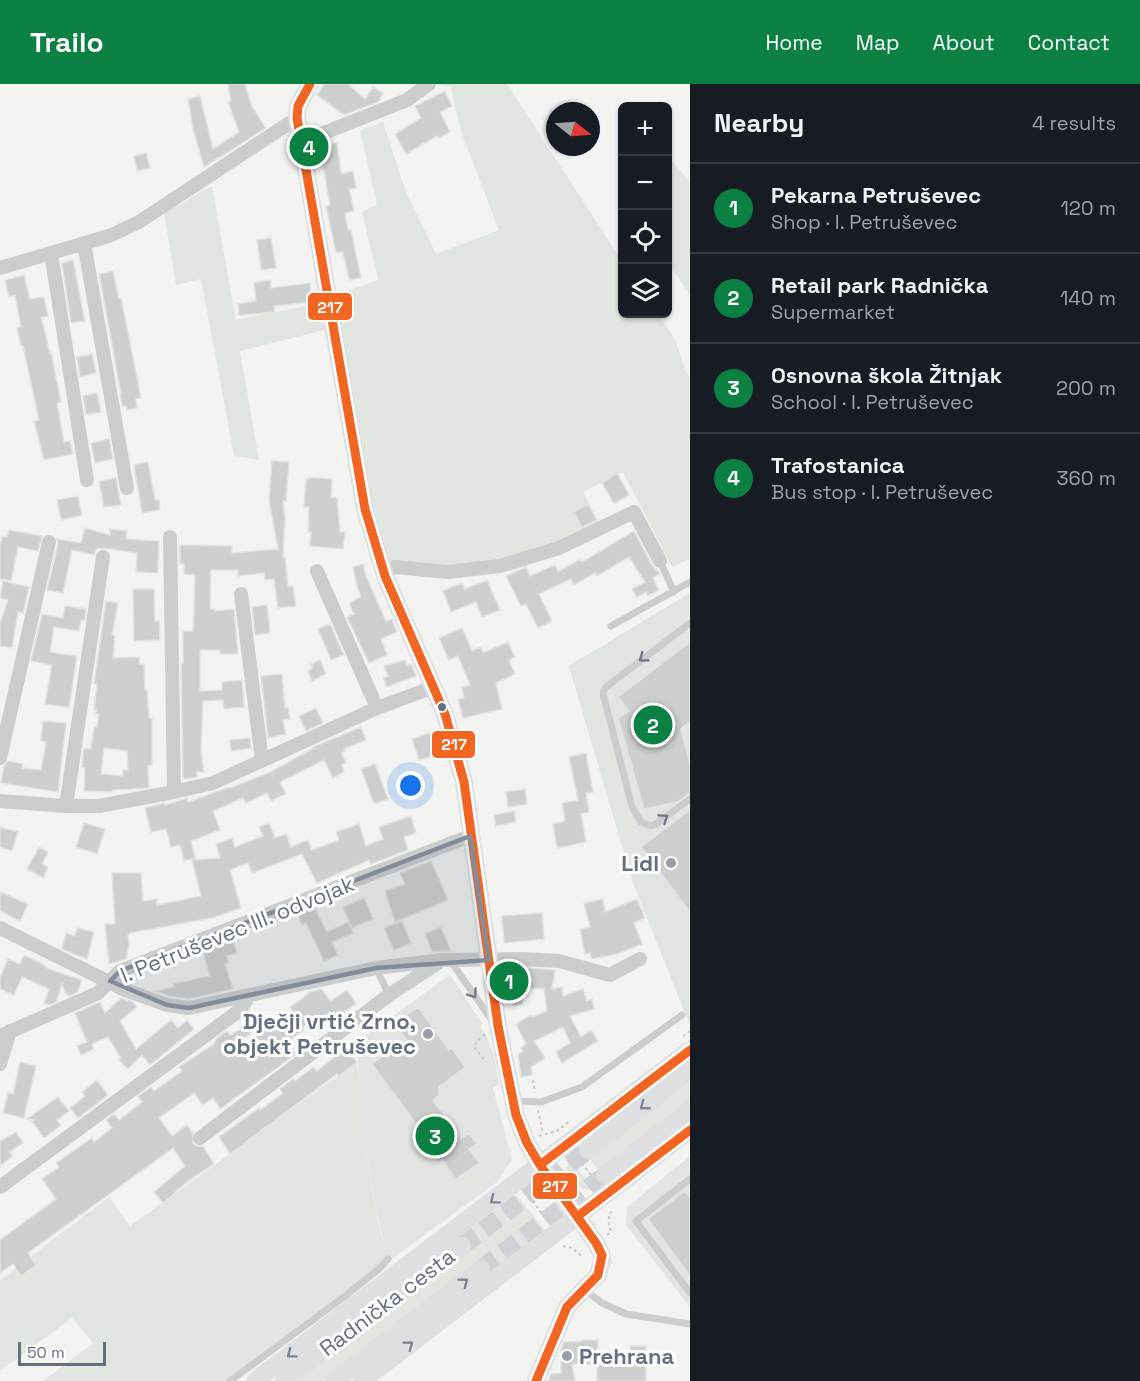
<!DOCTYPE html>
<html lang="en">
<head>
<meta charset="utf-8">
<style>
  body { margin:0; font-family:"Space Grotesk",sans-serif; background:#20242c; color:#f1f3f6 }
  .controls { position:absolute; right:18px; top:18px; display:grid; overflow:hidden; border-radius:9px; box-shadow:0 2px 4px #0004 }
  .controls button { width:54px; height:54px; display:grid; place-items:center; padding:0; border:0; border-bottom:2px solid #363941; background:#171b24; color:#f1f3f6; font:30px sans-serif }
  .compass { position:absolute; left:546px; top:18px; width:54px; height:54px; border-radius:50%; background:#171b24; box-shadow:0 2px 4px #0004; rotate:107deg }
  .scale { position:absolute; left:18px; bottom:15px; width:88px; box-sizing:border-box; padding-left:6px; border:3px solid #657081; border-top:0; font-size:16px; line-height:21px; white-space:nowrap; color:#657081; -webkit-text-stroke:4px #fff; paint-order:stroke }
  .you { position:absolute; left:411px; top:702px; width:21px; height:21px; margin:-15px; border:4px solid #fff; border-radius:50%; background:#1a73e8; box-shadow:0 0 0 9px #1a73e833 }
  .badge { display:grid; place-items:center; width:39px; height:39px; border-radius:50%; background:#0b8043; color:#fff; font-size:20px; font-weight:700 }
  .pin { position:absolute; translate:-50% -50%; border:3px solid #fff; box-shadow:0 2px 6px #0006 }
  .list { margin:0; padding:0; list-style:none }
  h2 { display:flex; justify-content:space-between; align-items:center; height:78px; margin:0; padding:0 24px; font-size:26px }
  h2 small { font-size:20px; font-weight:400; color:#9ea1a6 }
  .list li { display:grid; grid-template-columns:39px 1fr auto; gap:18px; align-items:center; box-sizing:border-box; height:90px; padding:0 24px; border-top:2px solid #363941 }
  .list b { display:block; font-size:22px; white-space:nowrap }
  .list p { margin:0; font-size:20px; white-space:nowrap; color:#9ea1a6 }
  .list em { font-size:20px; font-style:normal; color:#9ea1a6 }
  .icon { flex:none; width:33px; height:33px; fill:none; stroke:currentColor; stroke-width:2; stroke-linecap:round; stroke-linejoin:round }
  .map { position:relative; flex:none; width:690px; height:1297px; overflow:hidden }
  header { display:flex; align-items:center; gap:36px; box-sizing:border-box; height:84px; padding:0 30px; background:#0b8043; color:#fff }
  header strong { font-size:28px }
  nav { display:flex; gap:33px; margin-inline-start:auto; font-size:21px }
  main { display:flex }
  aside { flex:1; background:#171b24 }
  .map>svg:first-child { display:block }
</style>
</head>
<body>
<header>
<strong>Trailo</strong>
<nav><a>Home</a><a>Map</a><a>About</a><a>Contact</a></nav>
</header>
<main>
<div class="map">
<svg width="690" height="1297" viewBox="0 0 690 1297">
  <rect width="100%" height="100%" fill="#f3f4f2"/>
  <path fill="#e3e5e5" d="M690,509V941L633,799L569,582Z
    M450,891L463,909L485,950L494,971L499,1000L493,1004L512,1075L497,1098L390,1176L385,1163L376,1125L360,1028V1001L357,963L359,956Z
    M690,1072V1223L626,1141L627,1123Z"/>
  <path fill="#e2e6e0" d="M433,0H507L622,177V230H658L675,255L685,286L690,294V475L672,483L623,388L583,408L599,438L559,469L479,492L394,488L381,457L373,423L336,211L378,196L362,128L377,120L360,46L383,38L406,108L436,170L499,146L461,48L451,3Z
    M669,72L690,99V211L668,179V74Z
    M212,102L236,236L320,219L325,246L240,267L259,376L234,372L201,195L176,201L164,129Z
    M690,509V532L660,555L656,552L626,576L621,572L591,591L636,747L643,751L648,752L685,724L689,727L641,764L664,794L652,803L690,853V864L686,867L690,872V941L633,799L569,582Z
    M452,897L483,940L459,958L427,914Z
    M357,978L360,1001V1028L367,1070L398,1048L442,1110L411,1132L367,1071C373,1106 376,1143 390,1176L225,1297H43L93,1259L72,1234L0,1287V1196L109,1113L130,1142Z
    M690,998V1016L600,1084L608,1100L579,1061L581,1059L592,1073Z
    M569,1074L594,1106C578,1106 573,1101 566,1088Z
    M481,1086L488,1095L397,1161L390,1152Z
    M517,1111L546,1148L487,1193L476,1178L322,1297H298L467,1168L458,1153Z"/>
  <path fill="#cecfcf" stroke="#e2e3e2" stroke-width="1.5" fill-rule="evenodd" d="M228,0H245L252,23L266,44L204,83L193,45L188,15L200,12L213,65L239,48L228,18L231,17Z
    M324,0H348L365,15L373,3L383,9L378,18L344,31L317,11Z
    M445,7L452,22L440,28L450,48L439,54L437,52L406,70L395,50L421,34L415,22Z
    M337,59L341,90L353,87L356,104L349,105L354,127L345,129L348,146H351L361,194L349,196L343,168L336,169L326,122L330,121L323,82L319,83L316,63Z
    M146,69L150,84L137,87L134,72Z
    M271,154L276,184L261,186L257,156Z
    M73,176L85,237L71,239L62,179Z
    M113,187L119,215L121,214L141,314L136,315L137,324L127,326L126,322H122L120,309H121L99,190Z
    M24,191L30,215L44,213L48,232L41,233L50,269L51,268L61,318L57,319L64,358L70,357L73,370L44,376L34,337L39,336L23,262H21L17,244L21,243L15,211L9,213L5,196Z
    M270,196L271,204L310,199L312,218L274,222V228L239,231L238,220L256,217L254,199Z
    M92,270L96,289L80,293L77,273Z
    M97,309L101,328L86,331L83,312Z
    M109,355L113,375L95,379L91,359Z
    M272,377L289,378L286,417H283L285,433L283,473H285L288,502H293L296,522L278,524L274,495L265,496L264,489L238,492V486H211L210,525H215V527L234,525L238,570H220V566H200V607L222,606V598L242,596L244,623L224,625L223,616L203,617L201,667L204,688H197V693L183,695L181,579H183V547H193L195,491L184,490V480H180V461L232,462V469L278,465L269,416Z
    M148,378L155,416H159L160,426L142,429L134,381Z
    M617,389L629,411L614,420L602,399Z
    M309,393L332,395L331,413L337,414L340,448H345L343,465L310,462L311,448H308L309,423H304L306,395H309Z
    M116,394L121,421L104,423L99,397Z
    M78,412L82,431L61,436L57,416Z
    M588,420L597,436L582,443L574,428Z
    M85,444L110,451V445L127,447L126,455L159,457L158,489L136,488L137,469L104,464L96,465L94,471L72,466L63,509L47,506L58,460L57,455L81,459Z
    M9,446L42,452L38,467L18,463L11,497L0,495V463L2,452L7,453Z
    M634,447L652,481L660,490L653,494L659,506L648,512L646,508L637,513L632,505L645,498L629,473L597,492L595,489L574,501L571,495L539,510L552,537L538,544L526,520L521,522L506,492L526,483L530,492L555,481L558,488L580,475L582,478Z
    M363,480L366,492L386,537L392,535L397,548L381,555L387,571L369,579L347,533L354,530L349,519L361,513L357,502L353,483Z
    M487,496L500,526L482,533L476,518L451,528L443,507L462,499L465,505Z
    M3,497L29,503L23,529L18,528L12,564L0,562V539L8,516L0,514Z
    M133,505H154L155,537H159L160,556L134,557Z
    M106,517L118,519L112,551L115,552L113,574L139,573V580H144L145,606H147L149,634H152V681L148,682L149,704L112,706V708L84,707L85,684L82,683L84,664L91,665L94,643H97L99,630H96V626H94L97,600H94ZM104,664L127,667L128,686H123V692L101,690Z
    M267,521L270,549L255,551L252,523Z
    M65,522L86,525L85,536H81L79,547L54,543L50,568L77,572L69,624L45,620L52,581L31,577L42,530L63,534Z
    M330,540L344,571L331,576L318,545Z
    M462,544L472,567L481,563L483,569L508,558L515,573L509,576L515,590L496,599L502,625L463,634L458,615L464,614L462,603L470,601L458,572L449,576L439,554Z
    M690,558V637L681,645L690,680V709L677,718L644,725L618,634L629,627L618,613Z
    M320,576L326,590L312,597L308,587L313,584L311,580Z
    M405,576L407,581L411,580L416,592L387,603L383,594L388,592L384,582Z
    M282,590L285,624L288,623L290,635L283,636L286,650L268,654L261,592Z
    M316,624L323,639L306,647L299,632Z
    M43,637L66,639L58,708L1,699L4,682L8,677L23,680L22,684L41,686L46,658L41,657Z
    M361,643L366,656L344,665L345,667L341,669L346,679L342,680L344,688L333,694L324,676L280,698L286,710L271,717L267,709L246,719L243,714L213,727L220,746L191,757L195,774L184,777L180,761L171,763L166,745L151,748L145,724L164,719L165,721L187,714L188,718L229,703L230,704L268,689L314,664L313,663Z
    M436,647L443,669L419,676L412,655Z
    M250,654L251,664L231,667L230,656Z
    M586,669L593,708L586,709L589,728L581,730L586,758L557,764L553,740L565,737L562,719L578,716L569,673Z
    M375,680L388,715L374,720L361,685Z
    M525,705L527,720L508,723L506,708Z
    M690,726V828L641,763Z
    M514,727L516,738L496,742L494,731Z
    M411,732L416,749L404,753L408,766L371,780L369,776L317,799L302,770L252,789L248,779L230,786L241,824L212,834L130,849L128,851L129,860L126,875L109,880L105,840H115L112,789H141L143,817L157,815V821L201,812L192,776L220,774L216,760L232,754L235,763L263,752L259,743L269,739L275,754L286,750L291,763L308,756L312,766L339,756L336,748L359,740L366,762L383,755L379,743Z
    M84,739L105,745L97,770L76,763Z
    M0,743L18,748L12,767L0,763Z
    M39,763L48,768L42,780L48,783L43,794L27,785Z
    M431,777L448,816L395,838L385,807L405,800L400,789Z
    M0,808L28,820L20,837L0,827Z
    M364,814L373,835L352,844L343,823Z
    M603,815L605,828L637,815L645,834L634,839L642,860L617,870L592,875L590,869L585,870L580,845L590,843L584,819Z
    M314,822L327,848L348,838L353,849L332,858L338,871L324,877L306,839L302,841L297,828Z
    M542,829L544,855L504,859L502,832Z
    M402,837L411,859L394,866L384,844Z
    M441,843L451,867L432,868L425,850Z
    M77,844L94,848L87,875L62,865L66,849L75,852Z
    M233,857L237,869L227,872L229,879L225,880L233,905L189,915L169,912L156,907L174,903L173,900L210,892L202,865L223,858V860Z
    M24,871L39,878L49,885L82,896L78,908L70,912L66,910L62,900L56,918L49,921L44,919L49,905L22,893L14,911L0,905V894L8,875L20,880Z
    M530,884L555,886L552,905L562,903L563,912L583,905L587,917L592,915L594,925L570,932L581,953L591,946L598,957L562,979L556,968L570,959L563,943L534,957L545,974L531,983L532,991L521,993L518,971L523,967L521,964L526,960L516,940L531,931L532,933L547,927L544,904L520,905L523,920L513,922L511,906H509L507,886Z
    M321,905L331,917L347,906L356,920L324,941L318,933L303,943L304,946L287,958L296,970L220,1025L213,1014L203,1021L194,1009L159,1034L172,1052L187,1041L193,1049V1059L197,1062H203L214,1080L188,1097L163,1119L154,1108L185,1082L173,1064L28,1169L36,1181L21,1192L13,1180L0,1189V1156L56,1115L42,1095L59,1083L56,1079L92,1054L94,1058L112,1044L106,1036L114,1030L119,1036L142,1018L138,1012L151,1003L154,1007L182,987L179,983L214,960L216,955L225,948H228L230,951L246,942L251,950L236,959L247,975L263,964L255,952L292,926L290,923L303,914L309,908Z
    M121,914L133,918L137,923L120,937L136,965L171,936L178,944L187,936L194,945L150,981L142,971L128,985L119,976L121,974L108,953L92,960L94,965L81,971L77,962L87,958L75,929L100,918L105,929Z
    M418,923L449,966L452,964L465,983L439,1003V1011L433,1016L461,1055L469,1049L477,1060L469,1065L479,1079L456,1095L442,1076L439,1079L419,1052L423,1049L372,980L406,955L395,940Z
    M346,964L357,978L339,992L337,990L230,1070L219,1053L259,1024L260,1026L283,1009L280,1005L293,995L295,997L313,983L317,987Z
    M20,978L36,982L24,1034L3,1029L8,1009L13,1010Z
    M97,996L108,1011L78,1034L70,1024L85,1012L82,1008Z
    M58,1013L69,1027L57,1036L61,1041L44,1054L32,1037L34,1036L27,1035Z
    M16,1048L23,1059L9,1068L13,1072L0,1082V1056L1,1057Z
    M685,1107L690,1114V1192L648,1135Z
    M582,1256H598L597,1275L631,1276L630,1262H646V1297H597V1280H572L575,1297H548L551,1290L561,1289V1266L564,1258L582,1257Z"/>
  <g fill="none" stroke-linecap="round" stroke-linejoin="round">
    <path stroke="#d0d3d6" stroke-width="18" stroke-dasharray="18 9" stroke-linecap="butt" d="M462,1162L588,1066
      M481,1185L605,1091"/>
    <path stroke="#c9caca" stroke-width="2" stroke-dasharray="3 3" stroke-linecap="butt" d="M485,950L477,957L474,963L486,978
      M683,952L690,947
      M533,996L535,1008
      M538,1026L543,1049
      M539,1052L557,1047L571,1036
      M582,1079L591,1091
      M526,1107L547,1137
      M607,1151L611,1148C608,1138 607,1133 613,1125
      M563,1162L572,1164L580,1171L583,1169"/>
    <path stroke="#cccdcd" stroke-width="7" d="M660,477L674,508
      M690,539L606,603L603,609L632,723L641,738L650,742L656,740L690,715
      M611,542L690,498
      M450,876L493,938
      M376,884L389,911
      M515,1017L541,1018L582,1003L682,931
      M690,1095L636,1137L690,1209
      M586,1207L602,1219L626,1230L690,1240
      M230,1297L344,1213L379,1185L388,1175"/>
    <path stroke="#cccdcd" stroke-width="14" d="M301,58L407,16L429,0
      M84,159L127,404
      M51,169L87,396
      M0,184L109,152L139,138L297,34
      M170,453L174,708
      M317,487L377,624
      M383,487L394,483L448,488L500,482L559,464L634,428L660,477
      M241,510L262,677
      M0,674L49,458
      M0,717L66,722H99L174,708L213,699L377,624L434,603
      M66,722L103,473
      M0,844L125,906L167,921L189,924L376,884L442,876L521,875L559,877L610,891L640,875
      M0,952L98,909L120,887L470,752
      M0,980L10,947
      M200,1054L389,911L438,879
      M0,1103L236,929L243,922L249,911"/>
    <path stroke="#dfe0e1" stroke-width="18" d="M310,0L298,22L297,34L365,425L385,492L445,630L464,698L498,942L516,1031L527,1059L540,1081L596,1159L602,1171V1178L598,1191L567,1223L536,1297
      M588,1066L690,986
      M605,1091L690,1026
      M255,1297L690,966
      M284,1297L462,1162
      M334,1297L481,1185
      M362,1297L690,1046"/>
    <g stroke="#fff" stroke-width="14">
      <path id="bus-1" d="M310,0L298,22L297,34L365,425L385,492L445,630L464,698L498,942L516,1031L527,1059L540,1081L596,1159L602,1171L598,1191L567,1223L536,1297
        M540,1081L690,966
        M578,1132L690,1046"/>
    </g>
    <use href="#bus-1" stroke="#f26522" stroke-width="9"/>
  </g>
  <defs><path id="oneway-chevron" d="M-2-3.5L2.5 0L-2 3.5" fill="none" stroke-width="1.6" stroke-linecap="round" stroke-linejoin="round" transform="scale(1.5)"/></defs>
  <g stroke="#6f7989">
    <use href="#oneway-chevron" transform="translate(643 574) rotate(143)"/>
    <use href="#oneway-chevron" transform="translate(664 734) rotate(-34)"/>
    <use href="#oneway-chevron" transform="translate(473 910) rotate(55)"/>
  </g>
  <g stroke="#7d8694">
    <use href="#oneway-chevron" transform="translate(644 1022) rotate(142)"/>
    <use href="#oneway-chevron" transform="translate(494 1116) rotate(143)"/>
    <use href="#oneway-chevron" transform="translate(464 1198) rotate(-37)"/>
    <use href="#oneway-chevron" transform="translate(409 1261) rotate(-37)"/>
    <use href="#oneway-chevron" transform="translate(291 1270) rotate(143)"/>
  </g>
  <path fill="#838c99" fill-opacity="0.2" stroke="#838c99" stroke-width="4.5" stroke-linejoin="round" d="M470,752L489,876L376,884L189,924L167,921L110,897L120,887Z"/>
  <circle fill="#657081" stroke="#fff" stroke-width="2" cx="442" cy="623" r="5"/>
  <g fill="#979ea9" stroke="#fff" stroke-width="2">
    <circle cx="671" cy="779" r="6"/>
    <circle cx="428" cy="950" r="6"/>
    <circle cx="567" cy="1272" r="6"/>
  </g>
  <g text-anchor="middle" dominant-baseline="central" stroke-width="6" stroke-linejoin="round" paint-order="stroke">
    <g font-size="22" font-weight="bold" fill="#657081" stroke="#fff" text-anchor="end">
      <text x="659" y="779">Lidl</text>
      <text x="416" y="937">Dječji vrtić Zrno,<tspan x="416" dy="25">objekt Petruševec</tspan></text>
      <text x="579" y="1272" text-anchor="start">Prehrana</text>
    </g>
    <g font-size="22" fill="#657081" stroke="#fff">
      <text transform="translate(237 845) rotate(-22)">I. Petruševec III. odvojak</text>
      <text transform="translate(387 1218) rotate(-37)">Radnička cesta</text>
    </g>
  </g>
  <g stroke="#fff" stroke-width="2">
    <rect x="307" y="208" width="46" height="29" rx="6" fill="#f26522"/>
    <rect x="431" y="646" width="45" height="29" rx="6" fill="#f26522"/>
    <rect x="532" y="1088" width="46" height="28" rx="6" fill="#f26522"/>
  </g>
  <g font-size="16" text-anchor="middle" font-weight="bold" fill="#fff">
    <text x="330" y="229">217</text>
    <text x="454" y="666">217</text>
    <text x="555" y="1108">217</text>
  </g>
</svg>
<div class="controls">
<button>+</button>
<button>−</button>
<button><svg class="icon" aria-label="locate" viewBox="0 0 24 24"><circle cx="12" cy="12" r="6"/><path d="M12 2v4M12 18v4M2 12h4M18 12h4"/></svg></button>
<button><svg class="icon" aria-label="layers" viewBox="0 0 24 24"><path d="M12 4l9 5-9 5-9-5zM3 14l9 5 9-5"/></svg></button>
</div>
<svg class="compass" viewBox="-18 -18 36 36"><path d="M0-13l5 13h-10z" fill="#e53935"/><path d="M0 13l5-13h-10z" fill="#9ea1a6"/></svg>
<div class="scale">50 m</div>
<div class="you"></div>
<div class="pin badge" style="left:509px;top:897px">1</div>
<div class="pin badge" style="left:653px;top:641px">2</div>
<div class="pin badge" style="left:435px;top:1052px">3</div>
<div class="pin badge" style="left:309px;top:63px">4</div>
</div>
<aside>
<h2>Nearby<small>4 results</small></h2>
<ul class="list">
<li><span class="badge">1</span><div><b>Pekarna Petruševec</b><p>Shop · I. Petruševec</p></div><em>120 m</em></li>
<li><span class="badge">2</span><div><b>Retail park Radnička</b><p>Supermarket</p></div><em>140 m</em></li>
<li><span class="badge">3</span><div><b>Osnovna škola Žitnjak</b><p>School · I. Petruševec</p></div><em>200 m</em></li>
<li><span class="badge">4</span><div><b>Trafostanica</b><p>Bus stop · I. Petruševec</p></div><em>360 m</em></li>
</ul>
</aside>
</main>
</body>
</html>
